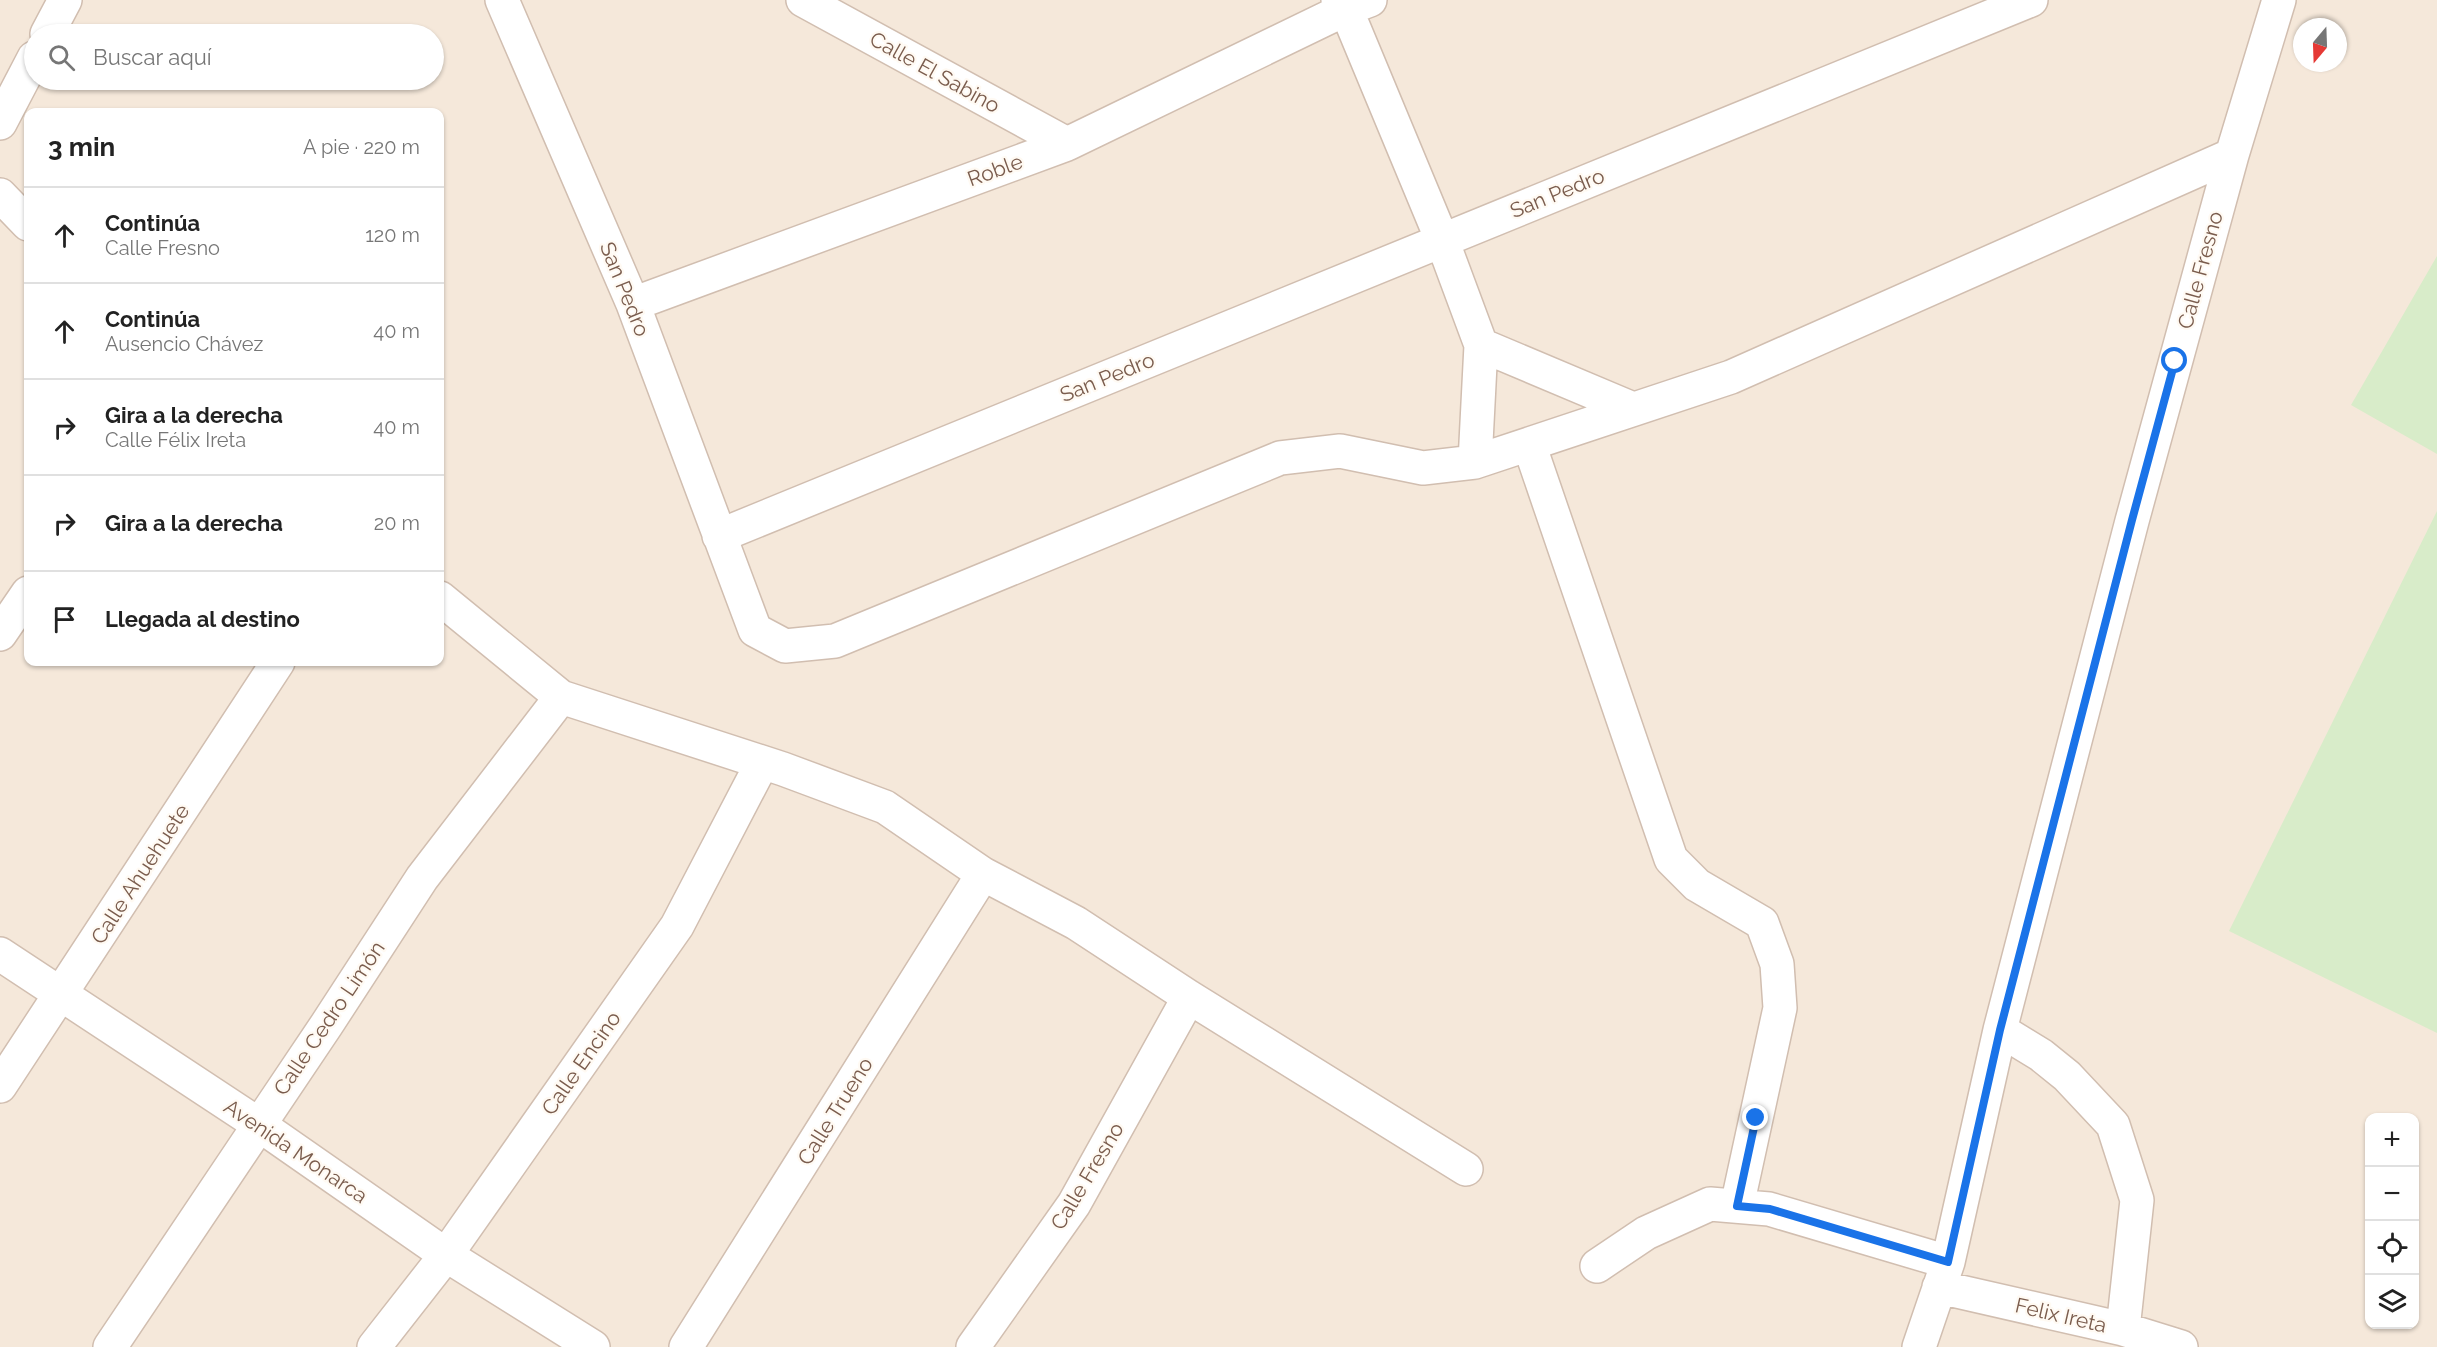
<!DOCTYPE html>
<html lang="es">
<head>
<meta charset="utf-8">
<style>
  body { margin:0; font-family:Raleway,sans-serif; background:#f2f2f2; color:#222 }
  .controls { position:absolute; right:18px; bottom:18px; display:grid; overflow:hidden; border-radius:12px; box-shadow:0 2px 4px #0004 }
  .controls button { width:54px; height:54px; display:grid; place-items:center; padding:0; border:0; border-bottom:2px solid #e0e0e0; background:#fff; color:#222; font:30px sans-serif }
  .compass { position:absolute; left:2293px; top:18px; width:54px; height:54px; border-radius:50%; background:#fff; box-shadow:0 2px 4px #0004; rotate:199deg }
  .stop { position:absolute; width:18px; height:18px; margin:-14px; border:4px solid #1a73e8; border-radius:50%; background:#fff }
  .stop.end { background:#1a73e8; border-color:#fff; box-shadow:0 2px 6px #0008 }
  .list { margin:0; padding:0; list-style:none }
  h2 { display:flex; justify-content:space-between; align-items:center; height:78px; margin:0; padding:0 24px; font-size:26px }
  h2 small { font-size:20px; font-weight:400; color:#767676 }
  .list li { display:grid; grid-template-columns:39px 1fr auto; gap:18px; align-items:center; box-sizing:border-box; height:96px; padding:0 24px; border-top:2px solid #e0e0e0 }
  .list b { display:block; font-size:22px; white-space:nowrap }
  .list p { margin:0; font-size:20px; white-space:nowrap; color:#767676 }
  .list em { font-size:20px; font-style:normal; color:#767676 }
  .icon { flex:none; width:33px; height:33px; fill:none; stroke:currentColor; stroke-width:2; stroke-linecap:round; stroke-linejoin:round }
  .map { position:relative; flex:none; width:2437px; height:1347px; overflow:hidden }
  .search { position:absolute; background:#fff; box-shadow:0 2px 4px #0004; left:24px; top:24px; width:420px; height:66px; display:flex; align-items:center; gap:15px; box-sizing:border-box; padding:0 21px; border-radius:33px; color:#767676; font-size:22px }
  .panel { position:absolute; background:#fff; box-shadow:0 2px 4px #0004; left:24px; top:108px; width:420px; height:558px; border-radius:12px }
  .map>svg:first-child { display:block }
</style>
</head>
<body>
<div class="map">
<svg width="2437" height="1347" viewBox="0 0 2437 1347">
  <rect width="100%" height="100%" fill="#fdf6ec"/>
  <path fill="#f5e8da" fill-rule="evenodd" d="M0,0H2437V1347H0ZM2302,27H2338V63H2302ZM34,34H434V80H34ZM28,112H440V662H28ZM2370,1118H2414V1324H2370Z"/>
  <path fill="#d8ecc9" d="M2437,256V454L2351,405Z
    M2437,511V1033L2229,931Z"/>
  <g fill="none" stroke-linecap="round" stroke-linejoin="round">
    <g stroke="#d1beb0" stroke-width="36">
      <path id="minor" d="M502,0L633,304L755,630L785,646L835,641L1280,458L1340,451L1423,468L1475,462L1731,377L2232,155
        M803,0L1067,144
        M1338,0L1346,9L1442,240L1481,345L1475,462
        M47,34L65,0
        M0,123L34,58
        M0,195L28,224
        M633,304L1067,144L1346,9L1370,0
        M1481,345L1633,409
        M1529,444L1671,859L1697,885L1762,923L1777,964L1780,1008L1737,1206
        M719,536L2031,0
        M440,598L561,697L783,769L885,807L983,874L1076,923L1189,997L1466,1169
        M0,634L28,593
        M0,954L258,1124L446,1255L593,1347
        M2000,1030L2041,1055L2067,1076L2113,1125L2137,1200L2123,1329
        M0,1086L278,662
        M1597,1266L1646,1233L1710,1204L1769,1209L1948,1262
        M1939,1287L2123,1329L2181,1347
        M110,1347L327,1024L422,878L561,697
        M374,1347L446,1255L677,926L762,763
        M686,1347L983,874
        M973,1347L1074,1204L1189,997
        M1919,1347L1948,1262L2000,1030L2132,521L2232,155L2279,0"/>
    </g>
    <use href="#minor" stroke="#fff" stroke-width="33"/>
  </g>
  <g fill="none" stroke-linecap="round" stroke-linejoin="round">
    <path stroke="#1a73e8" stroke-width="8" d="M1756,1118L1737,1206L1770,1209L1948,1262L2000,1030L2132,520L2175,361"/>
  </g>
  <g text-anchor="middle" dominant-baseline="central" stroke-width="4.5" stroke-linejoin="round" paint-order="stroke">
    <g font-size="21" fill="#7a5c4d" stroke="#fffaf3">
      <text transform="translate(935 72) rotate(29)">Calle El Sabino</text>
      <text transform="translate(995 170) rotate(-20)">Roble</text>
      <text transform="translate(1557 193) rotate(-22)">San Pedro</text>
      <text transform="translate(2200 270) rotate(-75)">Calle Fresno</text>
      <text transform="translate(625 289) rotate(68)">San Pedro</text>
      <text transform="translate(1107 377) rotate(-22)">San Pedro</text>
      <text transform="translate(140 874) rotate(-57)">Calle Ahuehuete</text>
      <text transform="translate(329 1018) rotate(-56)">Calle Cedro Limón</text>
      <text transform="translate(581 1063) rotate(-55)">Calle Encino</text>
      <text transform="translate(835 1111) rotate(-58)">Calle Trueno</text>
      <text transform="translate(296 1151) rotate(34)">Avenida Monarca</text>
      <text transform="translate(1087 1176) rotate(-59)">Calle Fresno</text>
      <text transform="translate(2061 1315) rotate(13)">Felix Ireta</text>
    </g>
  </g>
</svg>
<div class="controls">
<button>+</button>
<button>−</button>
<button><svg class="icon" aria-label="locate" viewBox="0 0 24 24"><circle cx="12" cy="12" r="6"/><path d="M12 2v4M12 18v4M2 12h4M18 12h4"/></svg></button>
<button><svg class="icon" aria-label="layers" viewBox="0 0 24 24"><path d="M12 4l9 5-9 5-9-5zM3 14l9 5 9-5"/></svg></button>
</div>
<svg class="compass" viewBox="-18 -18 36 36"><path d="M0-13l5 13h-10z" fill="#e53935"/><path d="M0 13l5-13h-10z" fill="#767676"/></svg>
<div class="stop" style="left:2175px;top:361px"></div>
<div class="stop end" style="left:1756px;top:1118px"></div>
<div class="search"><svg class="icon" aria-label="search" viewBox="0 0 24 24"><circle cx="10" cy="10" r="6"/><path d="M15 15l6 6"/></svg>Buscar aquí</div>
<section class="panel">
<h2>3 min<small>A pie · 220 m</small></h2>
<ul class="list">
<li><svg class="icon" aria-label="ahead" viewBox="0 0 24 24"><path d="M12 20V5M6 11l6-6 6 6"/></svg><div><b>Continúa</b><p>Calle Fresno</p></div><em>120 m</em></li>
<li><svg class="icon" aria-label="ahead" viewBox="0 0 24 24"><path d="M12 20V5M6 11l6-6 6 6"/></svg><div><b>Continúa</b><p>Ausencio Chávez</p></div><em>40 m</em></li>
<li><svg class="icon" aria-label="right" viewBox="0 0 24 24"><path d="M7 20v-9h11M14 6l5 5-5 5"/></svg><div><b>Gira a la derecha</b><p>Calle Félix Ireta</p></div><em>40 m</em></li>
<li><svg class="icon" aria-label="right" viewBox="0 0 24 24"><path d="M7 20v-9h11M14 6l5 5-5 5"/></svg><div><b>Gira a la derecha</b></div><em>20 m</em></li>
<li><svg class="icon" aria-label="arrive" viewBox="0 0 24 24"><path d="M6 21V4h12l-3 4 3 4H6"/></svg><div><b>Llegada al destino</b></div></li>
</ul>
</section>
</div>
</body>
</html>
